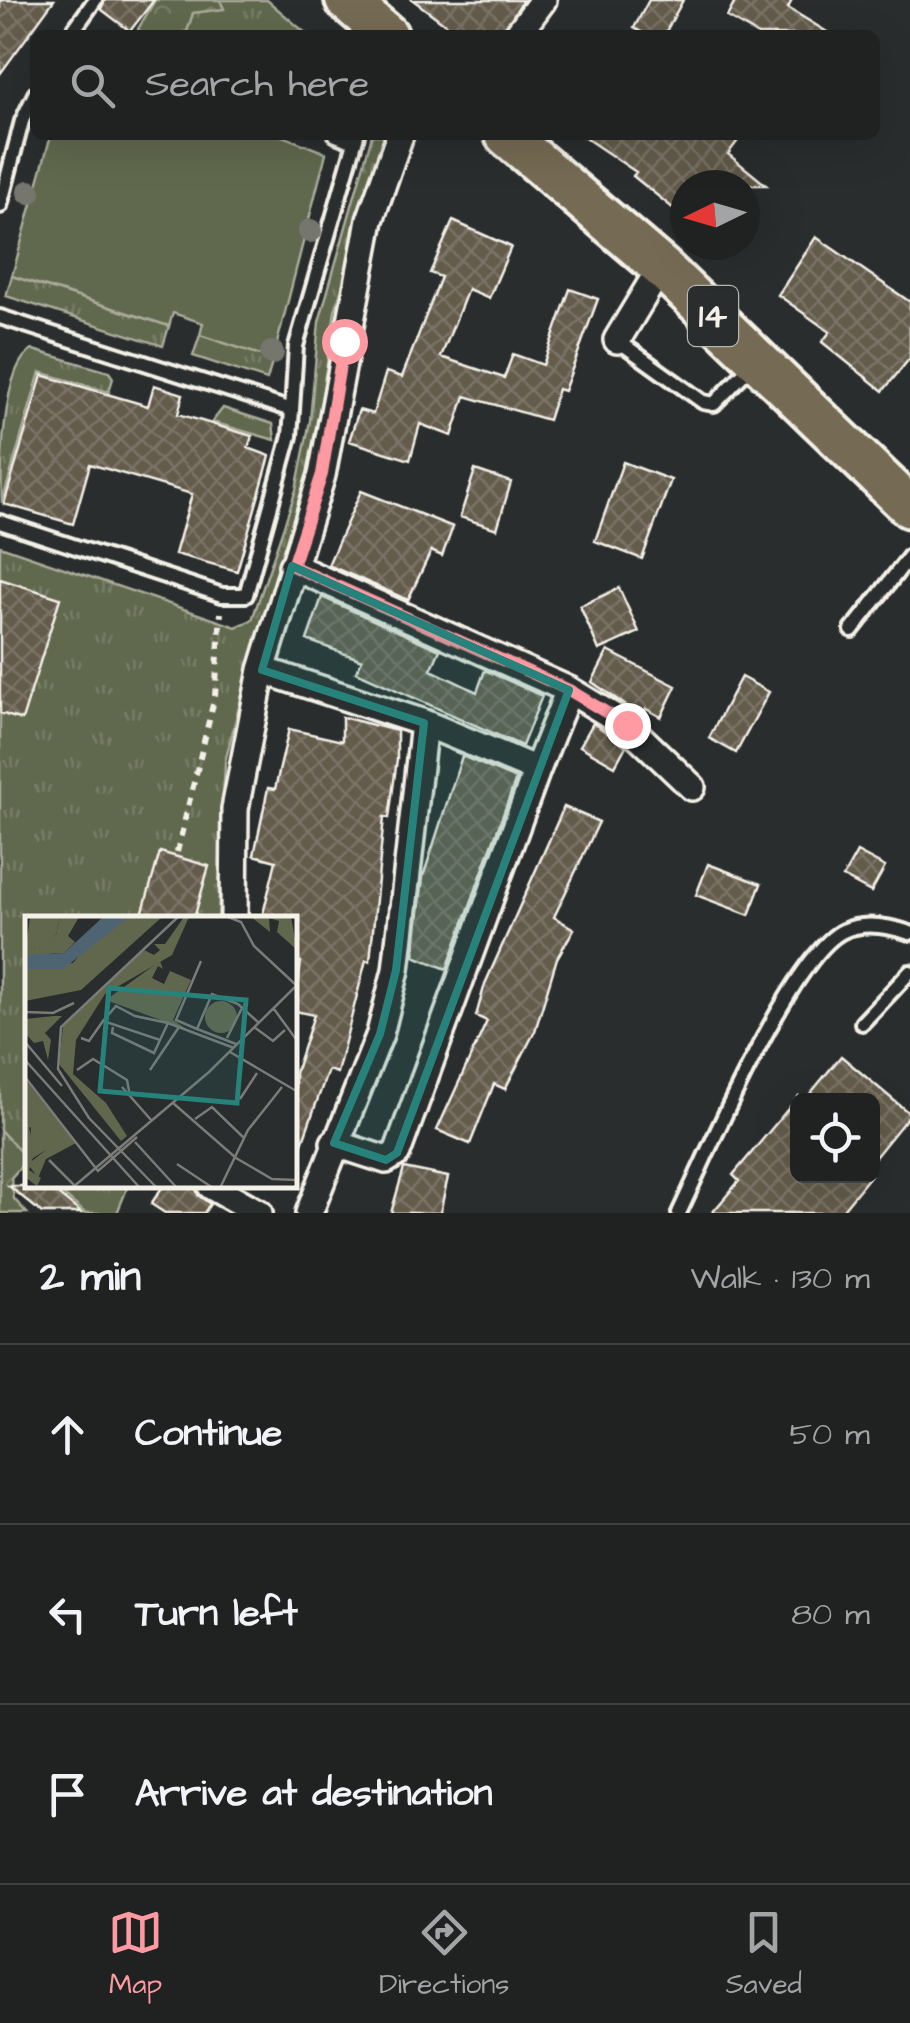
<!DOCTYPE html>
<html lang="en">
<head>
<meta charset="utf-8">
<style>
  body { margin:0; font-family:"Architects Daughter",sans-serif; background:#282a2a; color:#f1f3f6 }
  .controls { position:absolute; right:30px; bottom:30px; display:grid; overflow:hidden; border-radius:15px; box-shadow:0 10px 40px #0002 }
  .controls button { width:90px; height:90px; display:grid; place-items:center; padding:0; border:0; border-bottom:2px solid #3d3f40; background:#202222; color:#f1f3f6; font:50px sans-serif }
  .compass { position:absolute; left:670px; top:170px; width:90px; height:90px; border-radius:50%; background:#202222; box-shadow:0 10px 40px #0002; rotate:265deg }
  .stop { position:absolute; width:30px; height:30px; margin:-22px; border:8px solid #ff9aa2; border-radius:50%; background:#fff }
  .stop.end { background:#ff9aa2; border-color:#fff; box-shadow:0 2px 10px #0008 }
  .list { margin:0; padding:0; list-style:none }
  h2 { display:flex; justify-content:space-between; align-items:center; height:130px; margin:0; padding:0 40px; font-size:42px }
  h2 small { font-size:32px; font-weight:400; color:#a2a4a5 }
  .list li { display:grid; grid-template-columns:65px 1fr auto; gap:30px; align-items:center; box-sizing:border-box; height:180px; padding:0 40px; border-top:2px solid #3d3f40 }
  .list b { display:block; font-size:38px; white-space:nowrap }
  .list em { font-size:32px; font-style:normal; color:#a2a4a5 }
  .icon { flex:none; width:55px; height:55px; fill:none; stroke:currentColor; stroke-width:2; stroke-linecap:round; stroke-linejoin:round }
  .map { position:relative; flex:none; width:910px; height:1213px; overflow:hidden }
  .search { position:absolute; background:#202222; box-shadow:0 10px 40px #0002; left:30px; right:30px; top:30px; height:110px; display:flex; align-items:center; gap:25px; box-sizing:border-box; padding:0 35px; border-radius:15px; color:#a2a4a5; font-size:38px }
  .sheet { height:670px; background:#202222 }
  nav { display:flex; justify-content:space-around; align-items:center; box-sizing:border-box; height:140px; border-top:2px solid #3d3f40; background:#202222; font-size:28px; color:#a2a4a5 }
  nav a { display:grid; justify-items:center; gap:5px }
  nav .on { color:#ff9aa2 }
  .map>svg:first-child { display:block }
</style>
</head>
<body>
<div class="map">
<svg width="910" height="1213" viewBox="0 0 910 1213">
  <defs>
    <pattern id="grass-tufts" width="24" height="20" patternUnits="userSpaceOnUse" patternTransform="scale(2.5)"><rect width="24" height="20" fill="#61674d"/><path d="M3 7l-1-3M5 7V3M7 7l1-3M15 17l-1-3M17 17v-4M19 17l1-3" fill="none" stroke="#787d67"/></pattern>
    <pattern id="forest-crowns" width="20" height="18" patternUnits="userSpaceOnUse" patternTransform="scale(2.5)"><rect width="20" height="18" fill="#61674d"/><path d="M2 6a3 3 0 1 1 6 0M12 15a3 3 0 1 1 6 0" fill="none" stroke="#787d67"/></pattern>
    <pattern id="building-cross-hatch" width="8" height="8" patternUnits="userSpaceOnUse" patternTransform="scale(2.5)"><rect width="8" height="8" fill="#645b4c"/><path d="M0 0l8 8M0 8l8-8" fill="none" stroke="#7b7366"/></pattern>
  </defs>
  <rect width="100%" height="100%" fill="#2a2d2e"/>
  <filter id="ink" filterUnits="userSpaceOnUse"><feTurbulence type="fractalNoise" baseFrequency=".01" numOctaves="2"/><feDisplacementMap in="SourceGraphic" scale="20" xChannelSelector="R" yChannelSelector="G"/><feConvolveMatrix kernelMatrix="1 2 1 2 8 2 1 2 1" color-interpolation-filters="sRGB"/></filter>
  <g filter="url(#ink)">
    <path fill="url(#grass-tufts)" stroke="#aaac9a" stroke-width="2.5" d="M153,0H267L308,35H138L160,6Z
      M372,135H388L335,311L308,488L257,636L225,762L218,918H28L27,1160L0,1130V546L236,627L252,620L296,490L310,421L319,322Z
      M12,276L169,326L163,346L6,296Z
      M200,335L273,359L267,380L193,356Z
      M33,350L109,372L113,378L109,392L40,372L2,503C0,476 2,361 33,350Z
      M223,408L273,424L275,440L212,422Z
      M53,1186H128L117,1213H85Z"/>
    <path fill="url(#forest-crowns)" stroke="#aaac9a" stroke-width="2.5" d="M155,0H220L224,9L193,13L186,35H142L138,29Z
      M0,1130L27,1159L11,1178L14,1199L27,1213H0Z"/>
    <path fill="#61674d" stroke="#aaac9a" stroke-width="2.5" d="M51,135H280L326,153L273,359L200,335L203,323L173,313L169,326L12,276Z"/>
    <path fill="url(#building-cross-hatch)" stroke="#f4f1e8" stroke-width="2.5" d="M0,0H54L0,74Z
      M105,0H154L130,31L101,9Z
      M413,0H523L501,35H460Z
      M649,0H683L664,35H647L634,28Z
      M736,0H792L788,8L832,35H758L727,17Z
      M581,135H742L728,154L766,185H685V218L633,176L636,172Z
      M453,221L511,247L489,298L468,289L441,357L504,378L513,354L543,365L570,289L598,299L564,391L558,389L548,420L465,396L452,436L420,424L410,460L349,441L359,410L373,414L386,372L402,377L441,277L430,273Z
      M816,237L910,302V358L883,391L822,342L830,332L778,295Z
      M42,375L148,406L154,385L183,394L178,414L252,436L248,448L270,456L237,571L175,554L192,494L90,464L73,524L4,504Z
      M623,462L671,480L642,559L595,541Z
      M475,470L511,482L497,529L460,517Z
      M361,491L453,527L442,556L431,551L408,600L328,565Z
      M0,579L60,598L22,720L0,713Z
      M619,588L639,632L599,650L580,606Z
      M322,597L440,650L431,670L477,692L485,670L542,696L522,746L356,672L362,660L307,640Z
      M608,651L676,686L661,717L646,709L642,717L592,682Z
      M741,677L769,692L736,753L709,738Z
      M342,717L397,731V759L389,818L384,817L370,961L366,960L337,1073L328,1070L299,1152L295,1151V1073L314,1015L295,1011L301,962L295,961V918H262L276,861L254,855L268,788L275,789L289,729L342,741Z
      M593,723L626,746L615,766L580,746Z
      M462,756L516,779L447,969L414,956L423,877Z
      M564,807L599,822L554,917L574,929L557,958L535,1031L505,1089L494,1084L470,1144L437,1130L487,1021L476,1016L485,984Z
      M160,852L209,866L194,918H141Z
      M857,852L885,867L871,892L843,877Z
      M708,864L761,884L749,915L696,895Z
      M841,1056L910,1114L872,1161V1100H805Z
      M798,1097V1176H870L840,1213H712L739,1181L733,1175Z
      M404,1168L448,1177L440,1213H391Z
      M9,1186H48L81,1213H42Z
      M163,1186H195L198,1195L210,1204L204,1213H165L151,1204Z"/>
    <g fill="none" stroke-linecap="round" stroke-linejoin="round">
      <g stroke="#f4f1e8" stroke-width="20">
        <path id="service" d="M70,35L95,0
          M336,135L354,142
          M0,206L22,121L35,94
          M0,317L292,410L296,346L357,135
          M617,340L703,402L714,404L753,364
          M0,522L222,595H246L290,436L292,410
          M852,630L910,556
          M862,1023L910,972
          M679,1213C707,1155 791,956 843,931C864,921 889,926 910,933"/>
      </g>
      <g stroke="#f4f1e8" stroke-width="32">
        <path id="minor" d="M517,35L543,0
          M617,340L661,267
          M292,566L569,690L627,725L692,787
          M262,670L424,723L396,970L380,1034L309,1213
          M537,770L569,690
          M234,918L235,809L262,670L322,475L370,220L400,135
          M334,1143L386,1160L397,1153L537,770L424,723
          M211,1186L259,1213"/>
      </g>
      <g stroke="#f4f1e8" stroke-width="48">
        <path id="trunk" d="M346,0L387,35
          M506,135L661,267L910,507"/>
      </g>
      <path stroke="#f4f1e8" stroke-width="6" stroke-dasharray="8 8" stroke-linecap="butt" d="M177,852L215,696L221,613"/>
      <use href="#service" stroke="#2a2d2e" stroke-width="12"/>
      <use href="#minor" stroke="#2a2d2e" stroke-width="25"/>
      <use href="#trunk" stroke="#746b52" stroke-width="40"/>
    </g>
    <g fill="#75776e">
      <circle cx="29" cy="192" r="12"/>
      <circle cx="310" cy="231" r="12"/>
      <circle cx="272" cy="353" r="12"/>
    </g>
  </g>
  <g fill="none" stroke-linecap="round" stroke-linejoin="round" filter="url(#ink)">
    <path stroke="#ff9aa2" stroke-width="12" d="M344,341L322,474L292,566L569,690L627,725"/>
  </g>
  <path fill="#26827a" fill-opacity="0.2" stroke="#26827a" stroke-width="8" stroke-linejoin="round" d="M292,566L569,690L397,1153L386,1160L334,1143L380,1034L396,970L424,723L262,670Z"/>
  <g text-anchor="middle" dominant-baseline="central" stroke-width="9" stroke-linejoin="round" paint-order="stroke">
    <rect fill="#2a2d2e" stroke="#b7b6b0" stroke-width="2.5" x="688" y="286" width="50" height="60" rx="8"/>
    <g font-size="35" font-weight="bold" fill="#f4f1e8">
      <text x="713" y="316">14</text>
    </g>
  </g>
  <g transform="translate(25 916)">
    <rect width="272" height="272" fill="#2a2d2e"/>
    <path d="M35,1H54L43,20L50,26L39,37L10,38V30L31,19ZM135,45L138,53L133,50L127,62L139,68L145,55L166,64L148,104L163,114L81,84ZM27,197L35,206L21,234L5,244L6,208Z" fill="#61674d"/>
    <path d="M5,1H35L31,19L9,33L32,39H0ZM104,1H137L56,74L0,85V53L48,47L66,25ZM159,1H164L147,39L80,78L51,124L48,158L81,187L102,220L96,225L34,148L38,110L119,34L129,39L135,34L129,28H140ZM226,1H266L272,34L252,16L254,5L244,2L245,16ZM29,100H37L20,117L26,124L23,144L18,125L9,127L0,117V103ZM0,163L27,197L4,212L10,235L4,254L16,262L12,270L0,261Z" fill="#61674d"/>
    <path d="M35,206L51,227L21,243L13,262L3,248L21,234L25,212Z" fill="#61674d"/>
    <path d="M180 101a16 16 0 1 1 32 0a16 16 0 1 1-32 0Z" fill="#61674d"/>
    <path d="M78,1H104L38,53H0V39L39,37Z" fill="#4f6473"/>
    <path fill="none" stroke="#7b7b78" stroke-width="2.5" d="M203,1L216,6L229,30L271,69M249,93L273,126M0,96L28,97L49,87M143,107L135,124L78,105L91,90L110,100L143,107L209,132M88,111L87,117L129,137L135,124M229,111L248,125L260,114M172,113L151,104L176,45M56,122L64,125L78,105M202,122L217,92M0,126L37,170M211,128L172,113L187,78L213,88L234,107M205,136L273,176M0,144L115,272M52,154L68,143L102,164L105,180M125,154L154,111M0,161L73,255L112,221M97,171L127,205M215,183L232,157M148,187L211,242L247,263L271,264M63,201L132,272M64,202L33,153L36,111L153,1M170,203L187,191L219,222M110,226L152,272M24,244L50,270M152,248L188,272M47,272L184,156L273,68M195,272L223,214L257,171"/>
    <path fill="#26827a" fill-opacity="0.15" stroke="#26827a" stroke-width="5" d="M84,72L221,84L212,187L75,175Z"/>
    <rect width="272" height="272" fill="none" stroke="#f4f1e8" stroke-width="5"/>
  </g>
</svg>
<div class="controls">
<button><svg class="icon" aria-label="locate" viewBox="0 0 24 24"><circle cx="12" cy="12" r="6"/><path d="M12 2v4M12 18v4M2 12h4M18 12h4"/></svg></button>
</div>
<svg class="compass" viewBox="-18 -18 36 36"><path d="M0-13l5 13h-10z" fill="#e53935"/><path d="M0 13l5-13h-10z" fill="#a2a4a5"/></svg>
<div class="stop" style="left:344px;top:341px"></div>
<div class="stop end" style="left:627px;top:725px"></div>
<div class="search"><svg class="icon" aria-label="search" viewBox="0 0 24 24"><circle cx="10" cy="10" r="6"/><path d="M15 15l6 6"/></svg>Search here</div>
</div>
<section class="sheet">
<h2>2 min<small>Walk · 130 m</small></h2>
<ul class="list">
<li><svg class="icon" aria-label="ahead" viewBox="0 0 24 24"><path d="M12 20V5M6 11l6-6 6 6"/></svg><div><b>Continue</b></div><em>50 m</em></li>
<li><svg class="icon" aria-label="left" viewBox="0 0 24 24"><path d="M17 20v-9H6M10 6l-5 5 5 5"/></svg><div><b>Turn left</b></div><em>80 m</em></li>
<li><svg class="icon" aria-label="arrive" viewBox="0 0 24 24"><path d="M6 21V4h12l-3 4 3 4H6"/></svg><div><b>Arrive at destination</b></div></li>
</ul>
</section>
<nav>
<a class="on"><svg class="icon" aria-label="map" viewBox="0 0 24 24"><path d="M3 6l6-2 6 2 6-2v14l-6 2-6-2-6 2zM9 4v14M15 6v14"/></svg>Map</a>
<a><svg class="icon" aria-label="directions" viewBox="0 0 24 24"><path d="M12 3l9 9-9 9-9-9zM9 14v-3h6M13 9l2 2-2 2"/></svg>Directions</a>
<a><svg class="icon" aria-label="saved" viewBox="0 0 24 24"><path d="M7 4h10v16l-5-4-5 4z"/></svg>Saved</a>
</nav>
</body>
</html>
